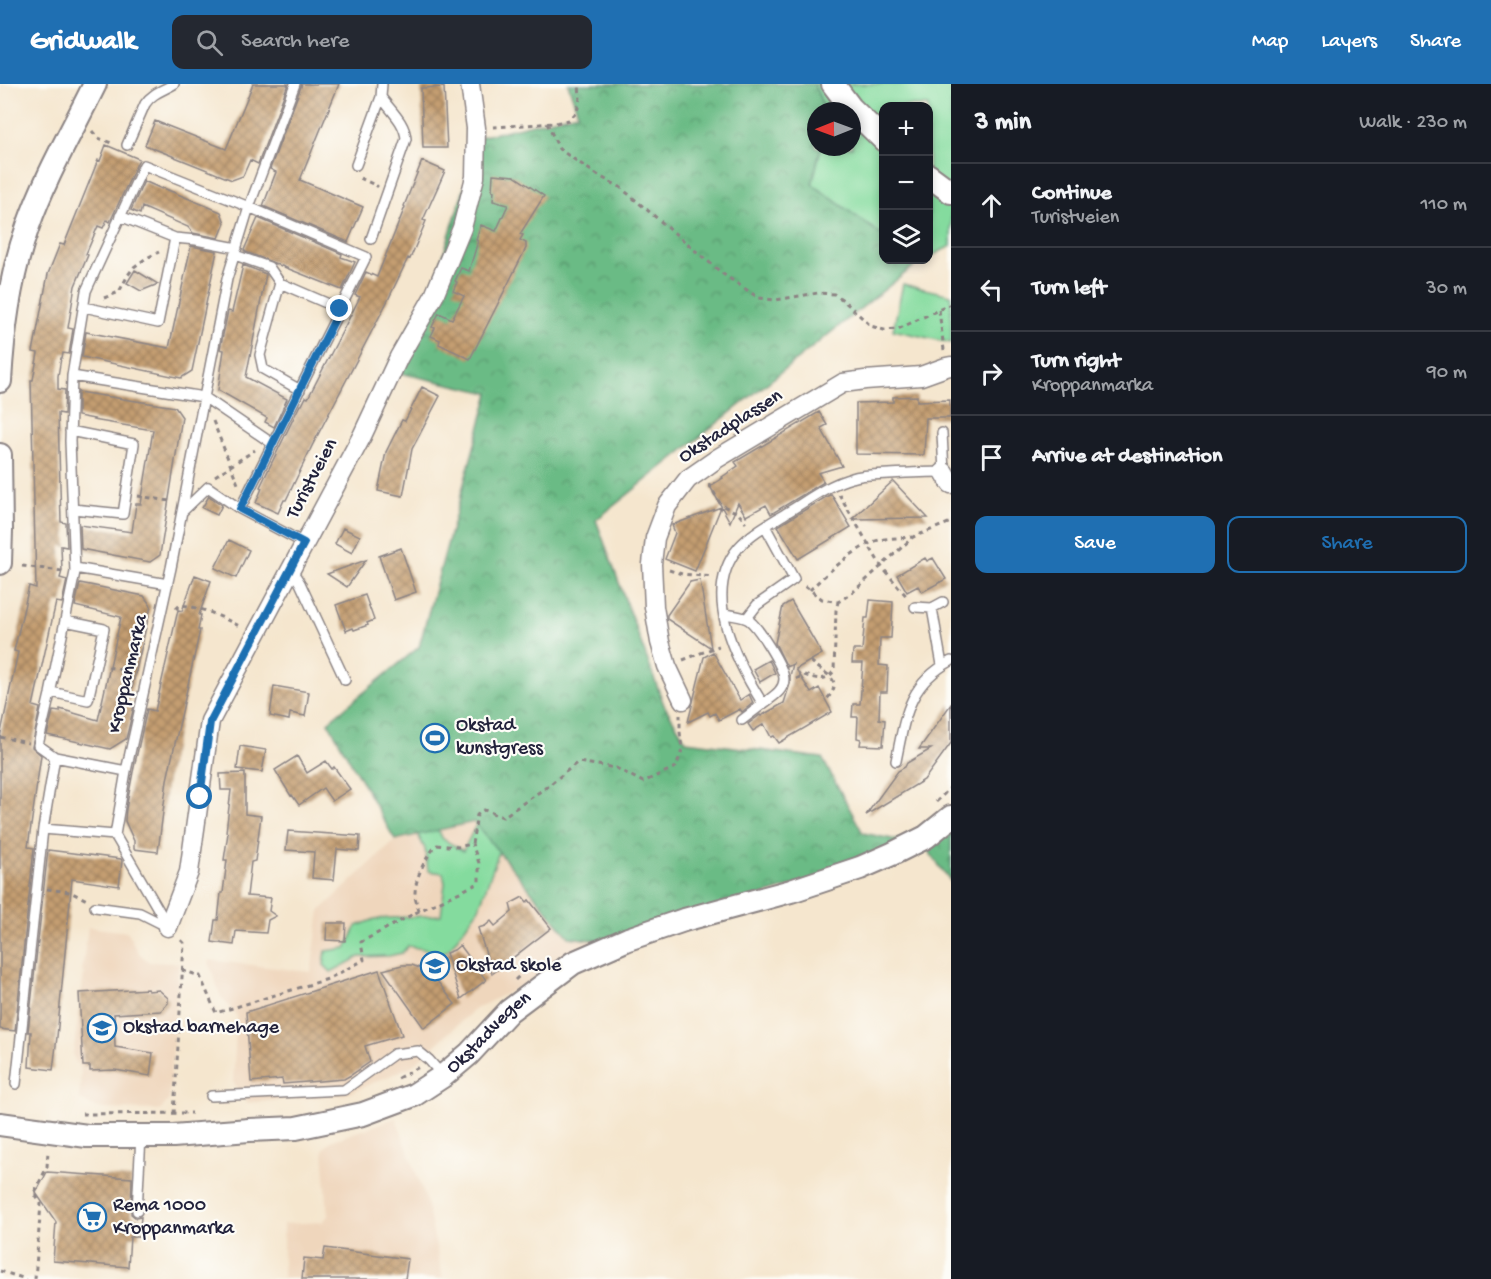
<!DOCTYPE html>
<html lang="en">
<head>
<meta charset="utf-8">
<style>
  body { margin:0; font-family:"Gochi Hand",sans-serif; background:#242831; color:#f1f3f6 }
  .controls { position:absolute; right:18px; top:18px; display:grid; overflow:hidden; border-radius:12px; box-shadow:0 3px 9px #0003 }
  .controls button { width:54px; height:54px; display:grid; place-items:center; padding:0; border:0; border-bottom:2px solid #363941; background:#171b24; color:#f1f3f6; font:30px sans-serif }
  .compass { position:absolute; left:807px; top:18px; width:54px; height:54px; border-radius:50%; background:#171b24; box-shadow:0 3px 9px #0003; rotate:269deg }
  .stop { position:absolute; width:18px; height:18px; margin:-14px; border:4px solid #1f6fb2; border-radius:50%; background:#fff }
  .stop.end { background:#1f6fb2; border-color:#fff; box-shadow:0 2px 6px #0008 }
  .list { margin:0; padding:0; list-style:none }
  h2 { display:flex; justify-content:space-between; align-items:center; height:78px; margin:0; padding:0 24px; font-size:26px }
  h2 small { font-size:20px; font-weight:400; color:#9ea1a6 }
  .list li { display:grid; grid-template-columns:39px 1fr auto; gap:18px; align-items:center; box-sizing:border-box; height:84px; padding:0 24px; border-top:2px solid #363941 }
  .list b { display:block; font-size:22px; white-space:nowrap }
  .list p { margin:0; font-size:20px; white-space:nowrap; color:#9ea1a6 }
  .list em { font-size:20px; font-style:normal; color:#9ea1a6 }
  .actions { display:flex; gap:12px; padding:18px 24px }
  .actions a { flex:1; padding:14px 0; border:2px solid #1f6fb2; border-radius:12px; text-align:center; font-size:21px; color:#1f6fb2 }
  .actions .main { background:#1f6fb2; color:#fff }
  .icon { flex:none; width:33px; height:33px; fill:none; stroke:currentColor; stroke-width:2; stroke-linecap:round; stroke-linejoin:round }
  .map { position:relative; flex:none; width:951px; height:1195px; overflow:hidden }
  header { display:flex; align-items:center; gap:36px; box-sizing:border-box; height:84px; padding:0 30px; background:#1f6fb2; color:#fff }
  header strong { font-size:28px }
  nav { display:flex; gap:33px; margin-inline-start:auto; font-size:21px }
  .search { width:420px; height:54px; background:#242831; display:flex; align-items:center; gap:15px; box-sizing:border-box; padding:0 21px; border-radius:12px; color:#9ea1a6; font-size:22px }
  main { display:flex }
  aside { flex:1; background:#171b24 }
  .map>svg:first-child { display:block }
</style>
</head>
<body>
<header>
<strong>Gridwalk</strong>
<div class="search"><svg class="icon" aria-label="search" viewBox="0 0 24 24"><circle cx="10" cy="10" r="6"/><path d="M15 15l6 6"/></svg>Search here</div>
<nav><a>Map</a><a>Layers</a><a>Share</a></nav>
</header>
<main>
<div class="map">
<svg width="951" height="1195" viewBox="0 0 951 1195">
  <defs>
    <pattern id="forest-crowns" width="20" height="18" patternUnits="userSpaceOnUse" patternTransform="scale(1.5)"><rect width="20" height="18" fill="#6bbb85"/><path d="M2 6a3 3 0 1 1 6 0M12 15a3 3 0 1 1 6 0" fill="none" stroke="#58986e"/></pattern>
    <pattern id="building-cross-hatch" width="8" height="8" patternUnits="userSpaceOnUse" patternTransform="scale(1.5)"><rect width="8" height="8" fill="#c49e71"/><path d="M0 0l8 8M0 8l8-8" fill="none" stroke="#9f805e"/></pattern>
  </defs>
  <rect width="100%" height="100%" fill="#fdfcf7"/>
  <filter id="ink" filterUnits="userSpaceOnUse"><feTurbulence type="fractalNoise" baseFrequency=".0167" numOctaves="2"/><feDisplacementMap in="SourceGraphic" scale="12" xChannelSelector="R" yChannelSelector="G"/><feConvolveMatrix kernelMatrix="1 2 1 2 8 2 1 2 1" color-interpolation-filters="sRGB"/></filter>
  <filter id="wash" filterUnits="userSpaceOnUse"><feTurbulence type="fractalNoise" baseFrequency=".008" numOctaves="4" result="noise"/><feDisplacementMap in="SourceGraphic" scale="24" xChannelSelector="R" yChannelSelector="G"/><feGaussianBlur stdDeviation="1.35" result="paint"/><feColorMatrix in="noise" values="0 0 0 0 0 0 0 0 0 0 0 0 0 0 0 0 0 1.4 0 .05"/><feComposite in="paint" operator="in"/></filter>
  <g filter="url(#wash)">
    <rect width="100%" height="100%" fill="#f5e6ce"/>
    <path fill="#efd6bc" d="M474,738L569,853L607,858L475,925L412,982L347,1010L246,1019L233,998L237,932L221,913L208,876L311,888L320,827L395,756Z
      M88,843L128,848L133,860L140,870L149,878L179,879L169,1015L161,1026L103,1025L91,1022L79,1015L81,988L73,972L84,889L82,887Z
      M396,1034L426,1116L443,1195H283V1140L322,1138L328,1132L323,1065L331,1057Z"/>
    <path fill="#84db9e" stroke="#537e6c" stroke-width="1.5" d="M814,0H951V162L929,173L928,22H884L883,152L812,100L821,63H852V27H825Z
      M903,200L951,211V259L893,246Z
      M478,737L506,748L479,824L450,864L443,869L408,862L402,869L389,872L359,873L331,888L324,881L326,867L346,864L357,842L375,835L441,831L445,799L443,789L428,787L425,765L417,749L435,742L443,755L463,767Z"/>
    <path fill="url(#forest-crowns)" stroke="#466e60" stroke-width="1.5" d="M568,0H814L825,27H816V63H821L812,100L883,152L884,176H916L919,178L596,436L664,621L686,657L822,674L863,749L926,762L951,732V798L925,762L607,858L569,853L474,738L395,756L328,638L419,563L489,309L387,286L438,188L480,53L578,29Z"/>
    <g id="blocks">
      <path fill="url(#building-cross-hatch)" d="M253,0H288L258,80L250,76L243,92L232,96L145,61L155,37L226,65Z
        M302,0H339L300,96L363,123L348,158L263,122L276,88L270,85Z
        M444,3L447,64H423L421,4Z
        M106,61L139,75L110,138L107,136L103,144L98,142L86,170L88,171L75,202L68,244L73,245L69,270L63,269L62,274H61L58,292V305L65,306L64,330L58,329L61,438L66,439L67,463L61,462L62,487L60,494L67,496L62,519L56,518L33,622L40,624L32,663L41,671L28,763L34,764L15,947L0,945V653L18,568L14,567L29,502L36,504L31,296H33L38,269L33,268L48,190L60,160L64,161L98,76L100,77Z
        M422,77L445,87L423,136L426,137L410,175L408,174L388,216L312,362L286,416H284L278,429L256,419L262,404L260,403L300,321H302L306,313L308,314L360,213L355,211L366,188L377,193L405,123L404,122Z
        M493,90L514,92L544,112L520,150L523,151L520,156L526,159V164L470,275L439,260L440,256L431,252L435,244L432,243L439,229L452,235L464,212L453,207L457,198L455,197L461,184L469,187L478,157L476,156L481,141L496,147L508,121L493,117L494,107H492Z
        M144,97L162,105L163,104L221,128L225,139L219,154L193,149L188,143L142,123L140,130L131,126Z
        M258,134L342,170L341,173L355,178L342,206L246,168L244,166Z
        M191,162L217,167L192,287L181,294L82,273L86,248L169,264Z
        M243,181L266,190L246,293L287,315L274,343L265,338L267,334L218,306L224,266L220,265L228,227L232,228Z
        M135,186L158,200L141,207L127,199Z
        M422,303L440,312L412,365L403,412L378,407L386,368L402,336L405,337Z
        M78,308L175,323L182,333L160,471L150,478L81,465L80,441L132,448L136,420H141L153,346L93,336L94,335L78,332Z
        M917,312V317L950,316V334H926L924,371L856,370V319L893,318V313Z
        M819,328L827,341L821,344L842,382L818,389L824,398L771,430L766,421L746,432L738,419L730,438L710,402L723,394L722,393L738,382L735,378Z
        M893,397L928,434L852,435Z
        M831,410L851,443L798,475L778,442Z
        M209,412L222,421L217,431L202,424Z
        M721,423L695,487L665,475L675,449L672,441Z
        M343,444L360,452L352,469L335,460Z
        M229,456L249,466L236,494L215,484Z
        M401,464L416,508L394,516L379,472Z
        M925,474L927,477L933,474L946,495L922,508L918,502L907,508L897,491Z
        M366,476L347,503L327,490Z
        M195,491L211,497L199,531H201L198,546H200L167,696L158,768L134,765V757L125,737L126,725L133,688L147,625L155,627L178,526L182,527Z
        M700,496L706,533L711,564L667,535V531L690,498Z
        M80,499L144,512L151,522L128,621L134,622L126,655L110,665L47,651L53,627L60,628V625L98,636L121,533L75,522Z
        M365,511L374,536L367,539L368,541L354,546L353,544L346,547L336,521Z
        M870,516L893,518L891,554H880L879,581L888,582L887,608H880L879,635L885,636L883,662L860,661L861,655L857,654L858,633H852L853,620H860L863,579H852L853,566H862L865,534H868Z
        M791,517L822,570L796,585L811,609L819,604L832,628L779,659L774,652L771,653L764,640L753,647L748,640L760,631L761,632L784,619L790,600V592L793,580L787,583L775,559L783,522Z
        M713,568L740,616L749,610L753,619L742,628L740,625L719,636L715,629L710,632L708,628L688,638L704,573Z
        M769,576L775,589L760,598L753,585Z
        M274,602L309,608L305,632L290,629L289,636L270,632Z
        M951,620V659L924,696L866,731L898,687L905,683L907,679L931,665H919Z
        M240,662L266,666L262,688L237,685Z
        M297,672L307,689L326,677L332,685L334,683L350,705L332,717L323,704L299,721L292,711L291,712L275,686Z
        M245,689V730L261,732L255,777L251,778L247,812L271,814L269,827L276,832L268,836L266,849L236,847L234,861L212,858L215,836H218L221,809H223L227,776H224L228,749L226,748L231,706H221L220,690Z
        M288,747L360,752L359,767L337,765L334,796L312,794L314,768L286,766Z
        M48,766L121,775L122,777L119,802L72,795L57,953L53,986L29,983L31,948H28Z
        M523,813L527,818L529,816L551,844L492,890L478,844L485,842L491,837L495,842L512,828L510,820Z
        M327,839H346L345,857L326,856Z
        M460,861L486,896L461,915L446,869L454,866Z
        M402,881H412L424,886L427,884L455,920L424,944L383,886Z
        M379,886L402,951L365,962L370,978L351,991L344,995L283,1000L282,995L251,998L246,928Z
        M148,905V907L159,906L168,914V919L161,927L114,930L115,963L153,969L150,992L115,986L90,987V982H83L79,909Z
        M47,1088L132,1094L131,1130L136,1134L141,1133L139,1153H130L128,1183L53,1177L56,1138L36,1109Z
        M325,1164L408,1175L405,1195H302L304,1174L323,1176Z"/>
    </g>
  </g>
  <g filter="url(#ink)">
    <use href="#blocks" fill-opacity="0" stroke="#8c8484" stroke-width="1.5"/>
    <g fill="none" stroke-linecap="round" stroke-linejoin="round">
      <g stroke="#8c8484" stroke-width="12">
        <path id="service" d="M127,61L145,20C152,9 164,6 174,0
          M356,81L381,13L382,0
          M175,154L196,156L237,164
          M371,155L406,55C405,38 390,26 381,13
          M235,171L269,183L280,199
          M84,223L158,239L175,154L120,132
          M72,292L204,313L273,360
          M300,306L263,285L260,271L280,199L340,225
          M70,347L134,360L123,430L73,425
          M182,428L208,403L240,425L304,459
          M75,484L168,500
          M291,485L300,499L345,596
          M915,523L932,524
          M724,530C731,531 741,532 747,535C757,540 784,584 784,595C784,607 772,613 763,620C736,577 700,509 739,463C751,449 772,438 788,428C808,416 829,400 852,394C864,390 877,391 889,390C907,389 925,388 944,388L942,349
          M747,534L757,521L794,495L765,442
          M942,581L932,524L943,518
          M51,608L88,616L104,545L65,537
          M742,636L763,620
          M896,677C905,633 908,600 951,577
          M126,687L55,673L38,661L50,610L75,488L70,357L72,292L86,207L144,81L249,123L366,173L240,425
          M43,745L115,751
          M115,751L126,687L171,484L227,195L249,123L295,0
          M115,751L168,842
          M95,823L140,829L168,843
          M16,1000L43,745L55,673
          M211,1012L344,1006L394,970L418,967L429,976L443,992
          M137,1127L141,1052"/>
      </g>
      <g stroke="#8c8484" stroke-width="21">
        <path id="minor" d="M944,388L951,400
          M683,616L667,582L660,558L654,523L652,480L655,454L667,422L688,395L701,386L718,374L843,299L865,296L921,292L946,283L951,282
          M168,843L189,788L210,637L362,352L399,273L434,212L462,144L475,93L476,44L470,0"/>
      </g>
      <g stroke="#8c8484" stroke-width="26">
        <g id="tertiary">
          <path d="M833,0L851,24L884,56"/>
          <path d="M928,91L951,108"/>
          <path d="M0,297C3,244 10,192 28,142C45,93 72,47 95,0"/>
          <path d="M0,371L1,446L0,479"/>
          <path id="s1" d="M0,1040L87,1052H173L249,1046L296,1044L363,1030L414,1011L443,992L469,970L509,927L573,879L628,855L684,836L791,807L860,784L892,770L926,753L951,733"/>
        </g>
      </g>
      <path stroke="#8c8484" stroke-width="3" stroke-dasharray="4.5 4.5" stroke-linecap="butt" d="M547,39L559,65L599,92L620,103L723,190L759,214L775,216L818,209L834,210L843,216L871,242L884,246L898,245L951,220
        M493,43L556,39L569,36L577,28L580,14L579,0
        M92,47L98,54L114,60
        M360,94L377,102L376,103
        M104,214L119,208L128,191L134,183L145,175L159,168
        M939,226L944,266
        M213,337L238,400
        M215,392L255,366
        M709,400L721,421L738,429L746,439
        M839,410L881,482L908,514
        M138,412L170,417
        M22,482L62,487
        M669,486L682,490L713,493
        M805,502L822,515L838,518L852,509L913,453L951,438
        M810,506C824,491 859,461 879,456C889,454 901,454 912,453
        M176,525L180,521C202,523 222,533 241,543
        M683,576L719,562
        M811,577C822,590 847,594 826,616
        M108,583L137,589
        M796,595L804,591C816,595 826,598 834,587L836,526L838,518
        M0,653L28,659
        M936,718L951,703
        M47,805L70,808L87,816
        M419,827C418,823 416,818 415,813C414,796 425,773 437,761L458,763L472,760L477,731L484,726L503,733L548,702L578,678L616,684L643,698L676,683L682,666L680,648V631
        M182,886L200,892L216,929L328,895L364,876L361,858L419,827L479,799V779L472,760
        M515,896L527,885L536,880
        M398,994L419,983
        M82,1030L192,1029
        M174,1030L184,859L179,854
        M0,1187L26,1195
        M35,1195L41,1120L34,1109L47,1083L48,1067"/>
      <use href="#service" stroke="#fff" stroke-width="9"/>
      <use href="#minor" stroke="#fff" stroke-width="18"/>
      <use href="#tertiary" stroke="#fff" stroke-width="22"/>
    </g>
  </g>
  <g fill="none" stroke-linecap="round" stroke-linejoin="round" filter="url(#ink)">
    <path stroke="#1f6fb2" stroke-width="8" d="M200,713L210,638L304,459L240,425L340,225"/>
  </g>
  <defs>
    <g id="stadium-ring" transform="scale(1.5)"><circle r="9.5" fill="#fdfcf7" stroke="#1f6fb2" stroke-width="1.5"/><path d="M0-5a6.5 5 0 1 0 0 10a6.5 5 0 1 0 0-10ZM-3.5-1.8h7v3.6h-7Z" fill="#1f6fb2"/></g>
    <g id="school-ring" transform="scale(1.5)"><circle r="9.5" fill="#fdfcf7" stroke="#1f6fb2" stroke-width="1.5"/><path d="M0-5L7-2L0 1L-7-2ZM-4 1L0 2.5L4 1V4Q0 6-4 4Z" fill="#1f6fb2"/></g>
    <g id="supermarket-ring" transform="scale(1.5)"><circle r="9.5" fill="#fdfcf7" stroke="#1f6fb2" stroke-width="1.5"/><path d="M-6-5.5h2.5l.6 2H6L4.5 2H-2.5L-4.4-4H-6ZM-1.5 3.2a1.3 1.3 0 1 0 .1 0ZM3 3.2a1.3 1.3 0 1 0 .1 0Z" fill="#1f6fb2"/></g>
  </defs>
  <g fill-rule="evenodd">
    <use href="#stadium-ring" x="435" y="654"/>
    <use href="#school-ring" x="435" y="882"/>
    <use href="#school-ring" x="102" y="944"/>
    <use href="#supermarket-ring" x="92" y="1133"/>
  </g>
  <g text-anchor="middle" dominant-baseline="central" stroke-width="4.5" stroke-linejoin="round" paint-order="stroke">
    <g font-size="20" fill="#22223b" stroke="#fdfcf7">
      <text transform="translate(731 343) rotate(-33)">Okstadplassen</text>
      <text transform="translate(313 395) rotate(-62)">Turistveien</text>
      <text transform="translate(129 590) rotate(-77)">Kroppanmarka</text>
      <text stroke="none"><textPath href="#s1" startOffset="518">Okstadvegen</textPath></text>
    </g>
    <g font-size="20" fill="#22223b" stroke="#fdfcf7" text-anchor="start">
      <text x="456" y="642">Okstad<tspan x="456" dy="23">kunstgress</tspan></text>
      <text x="456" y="882">Okstad skole</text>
      <text x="123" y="944">Okstad barnehage</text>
      <text x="113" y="1122">Rema 1000<tspan x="113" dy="23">Kroppanmarka</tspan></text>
    </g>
  </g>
</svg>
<div class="controls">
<button>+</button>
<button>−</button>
<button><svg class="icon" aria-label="layers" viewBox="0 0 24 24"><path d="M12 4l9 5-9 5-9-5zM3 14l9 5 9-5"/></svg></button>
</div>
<svg class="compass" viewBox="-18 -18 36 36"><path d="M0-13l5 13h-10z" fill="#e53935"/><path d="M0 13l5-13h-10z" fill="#9ea1a6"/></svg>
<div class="stop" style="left:200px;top:713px"></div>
<div class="stop end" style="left:340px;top:225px"></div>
</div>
<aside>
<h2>3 min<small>Walk · 230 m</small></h2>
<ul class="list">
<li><svg class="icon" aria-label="ahead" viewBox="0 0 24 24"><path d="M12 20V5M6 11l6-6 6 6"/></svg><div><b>Continue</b><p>Turistveien</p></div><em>110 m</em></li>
<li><svg class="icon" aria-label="left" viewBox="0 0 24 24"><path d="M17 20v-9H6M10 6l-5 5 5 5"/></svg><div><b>Turn left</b></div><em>30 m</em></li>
<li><svg class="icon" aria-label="right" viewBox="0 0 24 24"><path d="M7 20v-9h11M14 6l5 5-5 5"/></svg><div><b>Turn right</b><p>Kroppanmarka</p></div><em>90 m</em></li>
<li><svg class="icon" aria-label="arrive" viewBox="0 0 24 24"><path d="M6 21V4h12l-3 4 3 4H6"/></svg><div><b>Arrive at destination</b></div></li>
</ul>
<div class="actions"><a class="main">Save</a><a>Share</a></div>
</aside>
</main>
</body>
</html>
